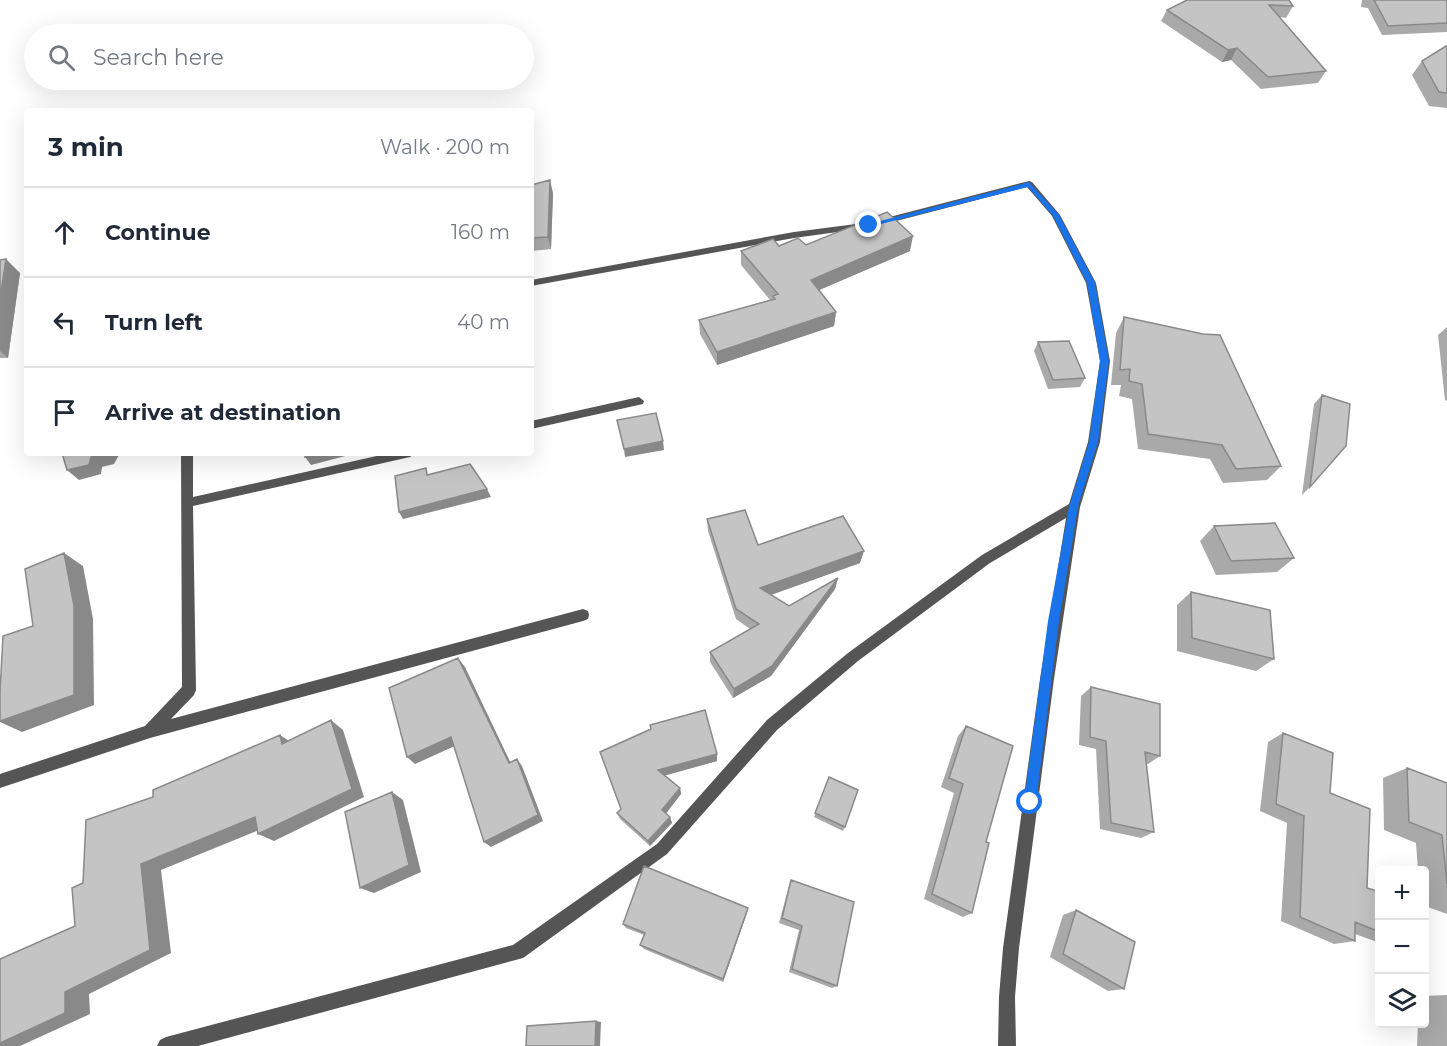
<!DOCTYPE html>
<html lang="en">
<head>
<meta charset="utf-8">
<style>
  body { margin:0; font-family:Montserrat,sans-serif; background:#f6f6f7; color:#1f2937 }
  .controls { position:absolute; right:18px; bottom:18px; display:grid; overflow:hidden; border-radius:6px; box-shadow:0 6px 24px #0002 }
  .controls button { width:54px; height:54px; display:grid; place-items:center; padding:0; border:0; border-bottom:2px solid #e0e1e3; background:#fff; color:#1f2937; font:30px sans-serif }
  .stop { position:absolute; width:18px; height:18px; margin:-14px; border:4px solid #1a73e8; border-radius:50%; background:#fff }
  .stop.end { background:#1a73e8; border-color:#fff; box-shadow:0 2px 6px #0008 }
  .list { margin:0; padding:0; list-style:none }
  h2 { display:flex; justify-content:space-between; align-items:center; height:78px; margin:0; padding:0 24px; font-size:26px }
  h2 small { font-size:20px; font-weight:400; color:#747a83 }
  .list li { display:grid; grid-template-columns:39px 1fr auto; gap:18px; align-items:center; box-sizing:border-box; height:90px; padding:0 24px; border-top:2px solid #e0e1e3 }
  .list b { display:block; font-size:22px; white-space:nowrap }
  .list em { font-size:20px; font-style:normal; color:#747a83 }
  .icon { flex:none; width:33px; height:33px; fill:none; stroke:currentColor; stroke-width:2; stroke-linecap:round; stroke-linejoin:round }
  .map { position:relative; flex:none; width:1447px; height:1046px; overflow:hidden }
  .search { position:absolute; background:#fff; box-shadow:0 6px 24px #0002; left:24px; top:24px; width:510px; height:66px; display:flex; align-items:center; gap:15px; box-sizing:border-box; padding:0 21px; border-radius:33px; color:#747a83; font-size:22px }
  .panel { position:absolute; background:#fff; box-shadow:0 6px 24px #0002; left:24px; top:108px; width:510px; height:348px; border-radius:6px }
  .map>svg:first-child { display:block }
</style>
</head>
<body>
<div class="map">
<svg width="1447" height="1046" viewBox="0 0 1447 1046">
  <rect width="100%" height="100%" fill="#fff"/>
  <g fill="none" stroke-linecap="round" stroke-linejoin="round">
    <path fill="#555" fill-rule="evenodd" d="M1029,181L1032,182L1060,215L1096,283L1110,361L1100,442L1080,507L1054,679L1019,948L1015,997L1016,1046H998L999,997L1003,948L1040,679L1066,518L990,563L858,661L777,730L667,854L523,958L198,1046H157L160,1040L166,1037L513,945L657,844L767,720L848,653L982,555L1069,504L1088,442L1100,361L1086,283L1052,216L1027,187L881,225L876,222L878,220Z
      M864,223L867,224V228L794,238L531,286V280L794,232Z
      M639,397L644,401L643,404L531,429V421Z
      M181,453H193V497L390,453H416L410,457L193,506L196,690L194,695L171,719L583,609L588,611L589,615L588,619L583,621L150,738L0,788V774L145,726L182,687Z"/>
  </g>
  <path fill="#a9a9a9" d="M1187,0L1293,6L1286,18L1280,17L1326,71L1318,83L1261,89L1231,60L1222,62L1161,21L1167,10Z
    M1362,0H1447V32L1382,35L1368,8L1361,7Z
    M1447,46V108L1429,106L1412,75L1422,61Z
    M531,185L553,193L551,249L531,251Z
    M806,245L910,251L819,290L836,312L834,326L717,365L700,334L699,320L770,300L741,265V251L779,246Z
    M0,260L20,273L8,358H0Z
    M1124,317L1281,466L1267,480L1223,483L1210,459L1138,449L1132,399L1119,396L1121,385H1111L1116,333Z
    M1447,327V401L1445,400L1438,335Z
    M1038,342L1085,378L1080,387L1048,389L1034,351Z
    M1322,395L1310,487L1302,495L1314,404Z
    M707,519L758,545L860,563L771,595L789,606L838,578L835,589L771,676L733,698L710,662V652L750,629L736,619L708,531Z
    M1214,526L1294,558L1277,572L1216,575L1200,541Z
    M1191,592L1274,659L1256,671L1177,651V605Z
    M1091,687L1160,756L1148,764L1146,763L1154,832L1141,838L1100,829L1096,749L1079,745L1081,696Z
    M966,726L972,913L963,917L924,899L954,793L941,787L958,736Z
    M1283,733L1330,793L1367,888L1380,892V943L1355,934V941L1334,944L1281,921L1287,823L1260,811L1268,742Z
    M600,752L717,761L665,775L680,788L681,794L666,813L670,817L672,823L650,846L620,819L617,813L621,809Z
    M1407,768L1447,783V914L1425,906V870H1418L1416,843L1384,830L1383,778Z
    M829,777L845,827L843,831L814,817Z
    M791,880L837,986L832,988L789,972L799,930L779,923L789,886Z
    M748,908L723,982L644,949L640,945L644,935L626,928L623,924Z
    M1076,910L1124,989L1108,991L1050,957L1063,915Z
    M1447,995V1046H1417L1418,1023H1425V996Z"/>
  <path fill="#898989" d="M1237,48L1231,60L1222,62L1228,50Z
    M550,180L553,193L551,249L548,237Z
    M913,236L910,251L810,294L811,280Z
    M6,259L20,273L8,358L0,351V298Z
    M836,312L834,326L717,365V352Z
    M663,441L664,450L625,457L624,449Z
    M104,453H120L114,464L102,467L101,474L79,480L67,470L91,457Z
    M318,453H349V455L311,465L305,457Z
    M487,489L491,497L403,519L399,512Z
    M864,551L860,563L759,599L760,588Z
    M64,553L83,566L93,619L94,705L22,732L0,722V721Z
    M838,578L835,589L771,676L733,698L734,689Z
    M458,658L465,667L514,770L509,763Z
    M331,720L343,730L364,797L274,841L258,834Z
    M280,735L294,744H282Z
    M451,737L457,745L415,764L407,757Z
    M717,754V761L660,777L658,770Z
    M517,759L522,766L543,821L491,847L484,842Z
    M680,788L681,794L664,816L662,810Z
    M392,792L403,800L421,872L374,893L360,888Z
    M255,817L271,825L161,870L171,953L89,994L90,1014L20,1046H0V1043L65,992L141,864Z
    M670,817L672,823L650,846L648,841Z
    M748,908L747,913L723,982V979Z
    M596,1021L601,1022L600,1046H595Z"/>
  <path fill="#c4c4c4" stroke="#898989" stroke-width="1.5" d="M1187,0H1289L1293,6L1269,5L1326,71L1268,77L1237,48L1228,50L1167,10Z
    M1374,0H1447V23L1388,26Z
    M1446,46H1447V93L1439,92L1422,61Z
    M550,180L548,237L531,238V185Z
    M887,212L913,236L811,280L836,312L717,352L699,320L775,299L773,296L778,294L741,251L773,239L779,246L798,238L806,245Z
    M6,259L0,298V260Z
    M1124,317L1203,334L1220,335L1281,466L1236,469L1222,445L1148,434L1142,384L1129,381L1130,369L1120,370Z
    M1069,341L1085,378L1053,380L1038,342Z
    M1322,395L1350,404L1346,446L1310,487Z
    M656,413L663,441L624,449L617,420Z
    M62,453H104L91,457L89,465L67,470Z
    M305,453H318L305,457Z
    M470,464L487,489L399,512L395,476L426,468L427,475Z
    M745,510L758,545L843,516L864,551L760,588L789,606L838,578L772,666L734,689L710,652L759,624L736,609L707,519Z
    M1275,523L1294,558L1231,561L1214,526Z
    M64,553L74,606V695L0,721V691L3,636L33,626L25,569Z
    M1191,592L1270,610L1274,659L1192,638Z
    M458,658L509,763L517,759L538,815L484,842L451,737L407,757L389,688Z
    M1091,687L1160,704V756L1145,752L1154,832L1111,823L1106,741L1090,737Z
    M705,710L717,754L658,770L680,788L662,810L670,817L648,841L617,813L621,809L600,752L651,729L650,725Z
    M331,720L352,789L258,834L255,817L141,864L150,950L65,992V1013L0,1043V959L75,926L72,888L83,883L86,820L153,797V790L280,735L282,744Z
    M966,726L1013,746L986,842L989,843L972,913L932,894L963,784L949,778Z
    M1283,733L1333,753L1330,793L1370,809L1367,888L1380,892V932L1355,922V941L1300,917L1304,816L1276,804Z
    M1407,768L1447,783V884L1442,835L1409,822Z
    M829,777L858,790L845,827L815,813Z
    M392,792L409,865L360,888L345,812Z
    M644,866L748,908L723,979L640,945L645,933L623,924Z
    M791,880L854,902L837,986L792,969L802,926L782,918Z
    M1076,910L1135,942L1124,989L1063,954Z
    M596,1021L595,1046H526L527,1026Z"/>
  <path fill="#1a73e8" d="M1029,182L1059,215L1095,283L1109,361L1098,442L1078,507L1059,621L1036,802L1030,808L1024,802L1048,621L1069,507L1089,442L1100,361L1087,283L1053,216L1028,187L869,227L865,225Z"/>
</svg>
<div class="controls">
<button>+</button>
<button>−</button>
<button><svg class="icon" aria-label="layers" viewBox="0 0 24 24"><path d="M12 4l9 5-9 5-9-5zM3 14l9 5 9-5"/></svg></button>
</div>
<div class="stop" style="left:1030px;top:802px"></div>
<div class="stop end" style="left:869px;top:225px"></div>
<div class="search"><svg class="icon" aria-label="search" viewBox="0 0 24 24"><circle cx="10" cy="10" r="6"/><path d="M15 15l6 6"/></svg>Search here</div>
<section class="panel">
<h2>3 min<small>Walk · 200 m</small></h2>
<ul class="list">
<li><svg class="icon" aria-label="ahead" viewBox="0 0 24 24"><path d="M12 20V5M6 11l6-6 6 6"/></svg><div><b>Continue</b></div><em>160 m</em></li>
<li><svg class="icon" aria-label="left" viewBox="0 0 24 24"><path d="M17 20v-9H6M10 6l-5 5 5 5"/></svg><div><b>Turn left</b></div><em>40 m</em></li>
<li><svg class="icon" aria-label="arrive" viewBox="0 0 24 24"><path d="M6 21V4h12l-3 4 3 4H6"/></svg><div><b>Arrive at destination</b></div></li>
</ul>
</section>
</div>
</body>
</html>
